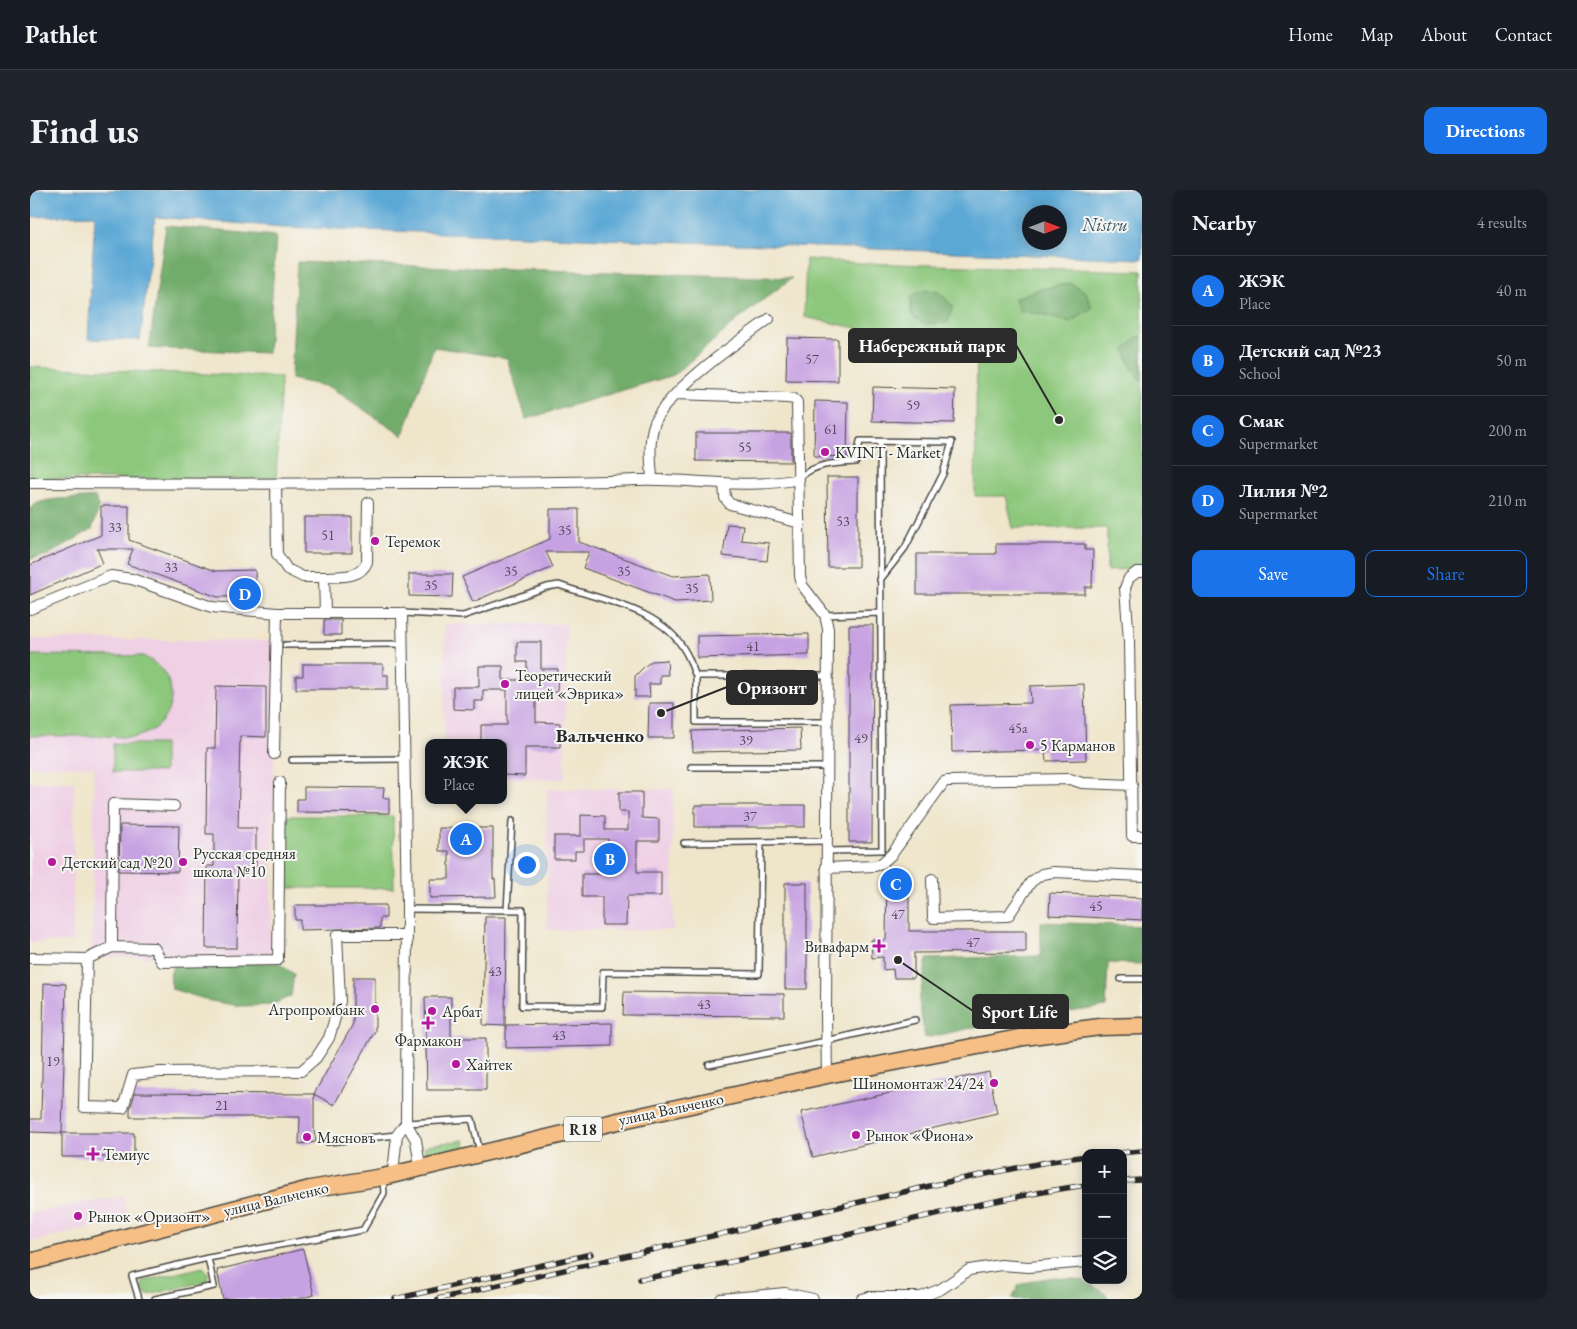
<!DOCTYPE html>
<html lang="en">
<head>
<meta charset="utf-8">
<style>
  body { margin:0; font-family:"EB Garamond",serif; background:#20242c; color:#f1f3f6 }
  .controls { position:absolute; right:15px; bottom:15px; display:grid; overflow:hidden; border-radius:10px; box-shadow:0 2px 12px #0003 }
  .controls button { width:45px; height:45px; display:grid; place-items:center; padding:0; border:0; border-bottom:1px solid #363941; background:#171b24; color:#f1f3f6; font:25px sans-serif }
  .compass { position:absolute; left:992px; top:15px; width:45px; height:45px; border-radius:50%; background:#171b24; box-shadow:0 2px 12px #0003; rotate:90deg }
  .you { position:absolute; left:496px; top:674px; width:18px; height:18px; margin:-12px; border:4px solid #fff; border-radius:50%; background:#1a73e8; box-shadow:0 0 0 8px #1a73e833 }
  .badge { display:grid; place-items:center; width:32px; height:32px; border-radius:50%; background:#1a73e8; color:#fff; font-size:16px; font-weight:700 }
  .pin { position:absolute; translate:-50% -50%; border:2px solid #fff; box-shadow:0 1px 5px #0006 }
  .popup { position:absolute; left:395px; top:549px; width:82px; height:65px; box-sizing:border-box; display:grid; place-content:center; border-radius:10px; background:#171b24; filter:drop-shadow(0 1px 4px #0005); font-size:16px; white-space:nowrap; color:#9ea1a6 }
  .popup b { font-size:19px; color:#f1f3f6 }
  .popup::after { content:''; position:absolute; left:50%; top:100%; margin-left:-10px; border:10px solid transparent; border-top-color:#171b24 }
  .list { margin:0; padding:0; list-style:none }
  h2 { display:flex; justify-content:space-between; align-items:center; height:65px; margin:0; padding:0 20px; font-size:21px }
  h2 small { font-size:16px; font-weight:400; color:#9ea1a6 }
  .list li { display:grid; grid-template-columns:32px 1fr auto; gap:15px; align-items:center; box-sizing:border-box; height:70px; padding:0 20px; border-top:1px solid #363941 }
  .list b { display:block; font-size:19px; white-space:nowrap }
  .list p { margin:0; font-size:16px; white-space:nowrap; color:#9ea1a6 }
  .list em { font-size:16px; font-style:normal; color:#9ea1a6 }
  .actions { display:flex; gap:10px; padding:15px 20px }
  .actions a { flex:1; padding:11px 0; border:1px solid #1a73e8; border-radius:10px; text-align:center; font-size:18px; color:#1a73e8 }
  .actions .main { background:#1a73e8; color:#fff }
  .icon { flex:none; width:28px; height:28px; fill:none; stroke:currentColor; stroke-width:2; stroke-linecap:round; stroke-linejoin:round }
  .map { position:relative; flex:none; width:1112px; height:1109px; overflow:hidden; border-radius:10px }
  header { display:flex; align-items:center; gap:30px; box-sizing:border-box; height:70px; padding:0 25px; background:#171b24; border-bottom:1px solid #363941 }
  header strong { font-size:24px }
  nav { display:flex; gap:28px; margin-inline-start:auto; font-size:18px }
  .intro { display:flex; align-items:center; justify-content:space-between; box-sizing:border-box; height:120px; padding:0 30px }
  h1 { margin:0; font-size:35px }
  .button { padding:12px 22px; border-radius:10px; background:#1a73e8; color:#fff; font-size:18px; font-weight:700 }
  main { display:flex; gap:30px; padding:0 30px }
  aside { flex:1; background:#171b24; border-radius:10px; box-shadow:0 2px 12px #0003 }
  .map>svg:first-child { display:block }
</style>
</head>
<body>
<header>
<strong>Pathlet</strong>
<nav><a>Home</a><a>Map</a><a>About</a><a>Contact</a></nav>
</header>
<div class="intro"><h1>Find us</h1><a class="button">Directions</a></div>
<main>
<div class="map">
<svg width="1112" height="1109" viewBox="0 0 1112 1109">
  <rect width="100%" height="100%" fill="#f6f6f2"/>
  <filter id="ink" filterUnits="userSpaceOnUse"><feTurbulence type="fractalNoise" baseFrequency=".02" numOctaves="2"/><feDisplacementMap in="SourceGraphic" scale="10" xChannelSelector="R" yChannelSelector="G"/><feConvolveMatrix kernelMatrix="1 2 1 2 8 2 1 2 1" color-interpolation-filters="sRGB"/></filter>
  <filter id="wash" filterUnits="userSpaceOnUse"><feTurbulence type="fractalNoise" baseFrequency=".0096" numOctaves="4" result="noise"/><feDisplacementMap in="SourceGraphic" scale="20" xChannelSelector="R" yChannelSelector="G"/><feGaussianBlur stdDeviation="1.12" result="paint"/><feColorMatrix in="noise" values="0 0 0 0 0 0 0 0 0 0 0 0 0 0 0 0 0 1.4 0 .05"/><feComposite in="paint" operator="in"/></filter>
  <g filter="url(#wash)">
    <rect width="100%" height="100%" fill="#efe5ca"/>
    <path fill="#efd0e5" d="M415,434H536L535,589H474V553H414Z
      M0,449L247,451L240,768L62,767L64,577L0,576Z
      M0,592H44L43,752H0Z
      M517,599H643V740H517Z
      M93,1006L97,1029L0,1052V1023Z"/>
    <path fill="#8cc77b" stroke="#5c7953" d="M776,69L830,73L1112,81V378L1077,381V338H983L976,306H945L947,153L926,154L835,140L774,127Z
      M0,177L251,187L246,289H0Z
      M0,465L113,466C129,474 140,485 141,504C142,525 126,543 105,547C95,548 83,546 74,546C49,546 25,546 0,546Z
      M83,554H134V582H83Z
      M257,626H363L364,698H257Z
      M434,950L435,959L399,966L394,962L395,957L398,955Z
      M173,1077L178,1083L177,1091L118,1105C111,1102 111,1097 114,1091Z"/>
    <path fill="#71ac6b" stroke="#4e6c4b" d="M136,36L246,46L238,163L119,158Z
      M267,72L762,88L712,126L644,185L496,229L477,168L404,157L373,246L300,197L261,189Z
      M1040,93L1056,102L1062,118L1040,132L1012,124L990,122L985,108L1007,100Z
      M895,100L909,102L923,116L918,133L894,134L881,125V106Z
      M1112,145V191C1102,182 1099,172 1095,160L1105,149Z
      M65,307L69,318L62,339L18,365L0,369V319C10,305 48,310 65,307Z
      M1011,732L1112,736V774L1078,773L1076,817L978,830L895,848L889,811L897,769L1011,766Z
      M248,773L264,784L261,806L242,815L210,816L181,811L142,799L140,785L144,774Z
      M1025,1087L1053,1090L1076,1104L1079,1109H982L989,1095L1005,1090Z"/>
    <path fill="#5ca8d5" stroke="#446a80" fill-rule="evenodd" d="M0,0H1112V69L254,37L125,27L110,150L58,149L65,25L0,27ZM999,22H1030V52H999Z"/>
    <g id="blocks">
      <path fill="#c7a2e2" d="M757,148L808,149V191L756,190Z
        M843,197L925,199L924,233L842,231Z
        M785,211L818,212L817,267L784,266Z
        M666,243H761V272L666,271Z
        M797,287H828V377H798Z
        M71,316H99V350L186,381L225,380L226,406L188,407L97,374L103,359H67L73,373L0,405V375L71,345Z
        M520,319H549V352L643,386L680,384L681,410L645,412L553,378L559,362H516L523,377L443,412L432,387L520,349Z
        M274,327H322V363H274Z
        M697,334L713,335L711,350L739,353L737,371L693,366Z
        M966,354H1055V360H1063L1062,397H1055V404H887V364H966Z
        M379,384H423L422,407L379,406Z
        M294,430H311V445H294Z
        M819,435H843L842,652H819Z
        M779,444V465L667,468V446Z
        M487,452H511V479H528L527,502H506V532L530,533V557H495V586L474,585V553H451V535H477V500H453V511H444V520L423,519V497H449V476H473V490H497V472H487Z
        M637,470L638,485H630V494H619L620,507H605V486L615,476L622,471Z
        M273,474H353V485H358V499H266V486H273Z
        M1054,494L1056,570L1016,571L1015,560L922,562L921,515L1001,513L1000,496Z
        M186,496L236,497V547L210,546L208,638H226V683H208L207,758H176L177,676H184V644H176L177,558H185Z
        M619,513H644V548H618Z
        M770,538L771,560L663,562L662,541Z
        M274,597L354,598L353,608H359V623L267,622V609H274Z
        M589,602H612V628L629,629V651H607V682H631V706H597L596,735H572V707H552V684H578V649H554V661H545V669H524V646H551V625L575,626V640H598V622H589Z
        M665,615H775V637H665Z
        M90,635L149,636L148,682L89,681Z
        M409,638H463V689H465L466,707L400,708V689H419V661H409Z
        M857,685H879V741H996V762L884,763V788H864L863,779L853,780V767L842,768L841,750H856Z
        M755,693H777V799H755Z
        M1020,703L1112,708V730L1019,725Z
        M265,715H356V728H350V738L270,740V730H265Z
        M455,727H476L475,836L453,835Z
        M323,787H345V841L304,915L284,904L323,834Z
        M14,793L36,794L32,943L0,942V929H11Z
        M594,802L754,804V826L593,825Z
        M395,807H421V848H456V900H397Z
        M582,833V856L476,858V835Z
        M959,882L967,923L783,967L771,922Z
        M105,903L284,904V940L286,952L269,954L270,927H100V919Z
        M32,943H104V967H32Z
        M273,1059L284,1105L268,1109H193L187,1080Z"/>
    </g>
  </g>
  <g filter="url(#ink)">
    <use href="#blocks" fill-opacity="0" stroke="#484743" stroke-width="1"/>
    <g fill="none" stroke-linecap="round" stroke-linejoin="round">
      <g stroke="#484743" stroke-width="8">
        <path id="lane" d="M769,288C786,273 805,273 826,272L830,251L922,252L913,284L875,358L850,390
          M372,423L433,426L517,397L529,395C572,411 631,418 655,461C660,469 662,478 666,486
          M795,425L850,423
          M255,455L372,454
          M797,486H666V532H797
          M262,570L374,569
          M661,577H797
          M654,653L796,651
          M796,661L852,660L850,252
          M377,719L493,720L492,816L572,817L573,782L729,784L731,652
          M477,720L482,631
          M1091,789H1112
          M679,875L796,851L885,830
          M377,933L442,929L450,962
          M298,952L367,945
          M109,1109L102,1086L178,1068L333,1040L354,1003L353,990
          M125,1109L184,1096L178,1068"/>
      </g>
      <g stroke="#484743" stroke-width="12">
        <path id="street" d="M646,204L758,208L764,209L767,212L770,386L772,395L795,425L798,439L796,825L797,885
          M622,289C621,271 618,250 625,232C639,199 709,151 739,129
          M0,293C129,294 258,294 387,293C460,293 534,293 607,290C659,288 719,300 769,289
          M694,293L695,308L700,314L770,333
          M246,294L247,364L257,379L273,387H294L295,423
          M1112,382H1107L1099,388L1095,398L1099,451L1102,646H1112
          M294,387C310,386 330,389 337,372L338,313
          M0,419L81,386L102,389L182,417L247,423H372L377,719L376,933L386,950L390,977
          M244,564L247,423
          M796,678L845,676L852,673L862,664L914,592L917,591L1040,589L1052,593L1102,595
          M902,689L903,728L978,726L1001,692L1012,684L1024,682L1112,686
          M82,757L83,614L144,616
          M0,768L57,769L54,917L93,918L103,885L130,882L271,881L286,868L299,848L310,811L307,745H377
          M57,769L82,757L124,758L132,772L248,770L250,592
          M363,983L367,945L376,933
          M691,1109L755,1103L783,1109
          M832,1109L839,1107H891L911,1099L939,1080L971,1075L999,1077L1056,1072"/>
      </g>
      <g stroke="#484743" stroke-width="19">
        <path id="primary" d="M0,1072L280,999L353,987L588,931L797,885L994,847L1070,837L1112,836"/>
      </g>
      <use href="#lane" stroke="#fff" stroke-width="5"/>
      <use href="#street" stroke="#fff" stroke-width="10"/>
      <use href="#primary" stroke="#f5bf86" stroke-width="16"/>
      <g stroke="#2b2b2b" stroke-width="5.5">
        <path id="rail" d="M1088,963L1112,961
          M1093,991L1112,990
          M610,1089C760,1065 905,1017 1056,995
          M365,1109L561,1064
          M408,1109L926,990L1022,971L1056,966"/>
      </g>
      <use href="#rail" stroke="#f6f6f2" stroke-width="4" stroke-dasharray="11" stroke-linecap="butt"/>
    </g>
  </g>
  <g fill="#b5179e" stroke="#f6f6f2" stroke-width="2">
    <circle cx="795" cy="262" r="5"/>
    <circle cx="345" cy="351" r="5"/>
    <circle cx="475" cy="494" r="5"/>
    <circle cx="1000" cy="555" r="5"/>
    <circle cx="22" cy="672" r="5"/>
    <circle cx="153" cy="672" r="5"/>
    <path d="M846.5 748.5h5v5h5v5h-5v5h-5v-5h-5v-5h5z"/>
    <circle cx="345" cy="819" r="5"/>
    <circle cx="402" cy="821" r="5"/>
    <path d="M395.5 825.5h5v5h5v5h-5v5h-5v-5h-5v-5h5z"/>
    <circle cx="426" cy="874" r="5"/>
    <circle cx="964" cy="893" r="5"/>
    <circle cx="826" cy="945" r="5"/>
    <circle cx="277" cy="947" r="5"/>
    <path d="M60.5 956.5h5v5h5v5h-5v5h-5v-5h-5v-5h5z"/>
    <circle cx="48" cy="1026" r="5"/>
  </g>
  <g text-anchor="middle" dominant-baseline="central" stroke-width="4" stroke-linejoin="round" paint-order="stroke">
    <g font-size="14" fill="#524959">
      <text x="782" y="169">57</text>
      <text x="883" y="215">59</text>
      <text x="801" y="239">61</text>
      <text x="715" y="257">55</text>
      <text x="813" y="331">53</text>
      <text x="85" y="337">33</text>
      <text x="535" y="340">35</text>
      <text x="298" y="345">51</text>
      <text x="141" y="377">33</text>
      <text x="481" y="381">35</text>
      <text x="594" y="381">35</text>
      <text x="401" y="395">35</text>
      <text x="662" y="398">35</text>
      <text x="723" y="456">41</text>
      <text x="988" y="538">45а</text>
      <text x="831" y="548">49</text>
      <text x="716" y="550">39</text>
      <text x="720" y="626">37</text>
      <text x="1066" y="716">45</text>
      <text x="868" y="724">47</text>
      <text x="943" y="752">47</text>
      <text x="465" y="781">43</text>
      <text x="674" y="814">43</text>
      <text x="529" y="845">43</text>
      <text x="23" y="871">19</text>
      <text x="192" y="915">21</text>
    </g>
    <rect fill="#f6f6f2" stroke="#686867" stroke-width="1" x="534" y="926.5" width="38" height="25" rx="4"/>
    <g font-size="15" font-weight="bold" fill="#2b2b2b">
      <text x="553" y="939">R18</text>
    </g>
    <g font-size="16" fill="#2b2b2b" stroke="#f6f6f2" text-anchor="start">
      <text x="805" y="262">KVINT - Market</text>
      <text x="355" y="351">Теремок</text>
      <text x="485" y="485">Теоретический<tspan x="485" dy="18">лицей «Эврика»</tspan></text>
      <text x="1010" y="555">5 Карманов</text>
      <text x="163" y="663">Русская средняя<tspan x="163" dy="18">школа №10</tspan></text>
      <text x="32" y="672">Детский сад №20</text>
      <text x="839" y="756" text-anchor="end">Вивафарм</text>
      <text x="335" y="819" text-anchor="end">Агропромбанк</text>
      <text x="412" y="821">Арбат</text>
      <text x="398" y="850" text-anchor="middle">Фармакон</text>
      <text x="436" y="874">Хайтек</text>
      <text x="954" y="893" text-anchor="end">Шиномонтаж 24/24</text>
      <text x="836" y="945">Рынок «Фиона»</text>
      <text x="287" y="947">Мясновъ</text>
      <text x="73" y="964">Темиус</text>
      <text x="58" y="1026">Рынок «Оризонт»</text>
    </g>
    <g font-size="16" fill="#2b2b2b" stroke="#f6f6f2">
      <text transform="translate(641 919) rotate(-12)">улица Вальченко</text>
      <text transform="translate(246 1009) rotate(-13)">улица Вальченко</text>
    </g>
    <g font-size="18" font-style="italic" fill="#3c5766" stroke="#f6f6f2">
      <text x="1075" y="34">Nistru</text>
    </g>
    <g font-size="19" font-weight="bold" fill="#2b2b2b" stroke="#f6f6f2">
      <text x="570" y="545">Вальченко</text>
    </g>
  </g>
  <path fill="none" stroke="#2b2b2b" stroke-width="2" d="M1029 230L986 155M631 523L697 497M868 770L943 821"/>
  <g fill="#2b2b2b" stroke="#f6f6f2" stroke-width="2">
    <circle cx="1029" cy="230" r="5"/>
    <circle cx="631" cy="523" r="5"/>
    <circle cx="868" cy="770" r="5"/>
  </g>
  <g fill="#2b2b2b" stroke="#2b2b2b" stroke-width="2">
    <rect x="819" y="139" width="167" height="33" rx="5"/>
    <rect x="697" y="481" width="90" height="33" rx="5"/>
    <rect x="943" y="805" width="95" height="33" rx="5"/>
  </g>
  <g font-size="18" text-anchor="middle" font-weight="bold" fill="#fff">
    <text x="902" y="162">Набережный парк</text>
    <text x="742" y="504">Оризонт</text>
    <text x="990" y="828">Sport Life</text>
  </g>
</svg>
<div class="controls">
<button>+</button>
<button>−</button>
<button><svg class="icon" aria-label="layers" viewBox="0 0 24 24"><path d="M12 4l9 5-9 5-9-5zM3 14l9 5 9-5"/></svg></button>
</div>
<svg class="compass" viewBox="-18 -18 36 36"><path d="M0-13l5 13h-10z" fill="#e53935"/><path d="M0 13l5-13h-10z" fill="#9ea1a6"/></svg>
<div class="you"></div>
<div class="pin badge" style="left:436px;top:649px">A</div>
<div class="popup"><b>ЖЭК</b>Place</div>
<div class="pin badge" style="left:580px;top:669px">B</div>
<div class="pin badge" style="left:866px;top:694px">C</div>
<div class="pin badge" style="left:215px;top:404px">D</div>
</div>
<aside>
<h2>Nearby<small>4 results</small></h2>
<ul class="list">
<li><span class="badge">A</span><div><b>ЖЭК</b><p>Place</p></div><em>40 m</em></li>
<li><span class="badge">B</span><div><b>Детский сад №23</b><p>School</p></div><em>50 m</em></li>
<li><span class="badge">C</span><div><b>Смак</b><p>Supermarket</p></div><em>200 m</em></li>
<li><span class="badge">D</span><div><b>Лилия №2</b><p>Supermarket</p></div><em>210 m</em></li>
</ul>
<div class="actions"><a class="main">Save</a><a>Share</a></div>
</aside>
</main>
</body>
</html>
